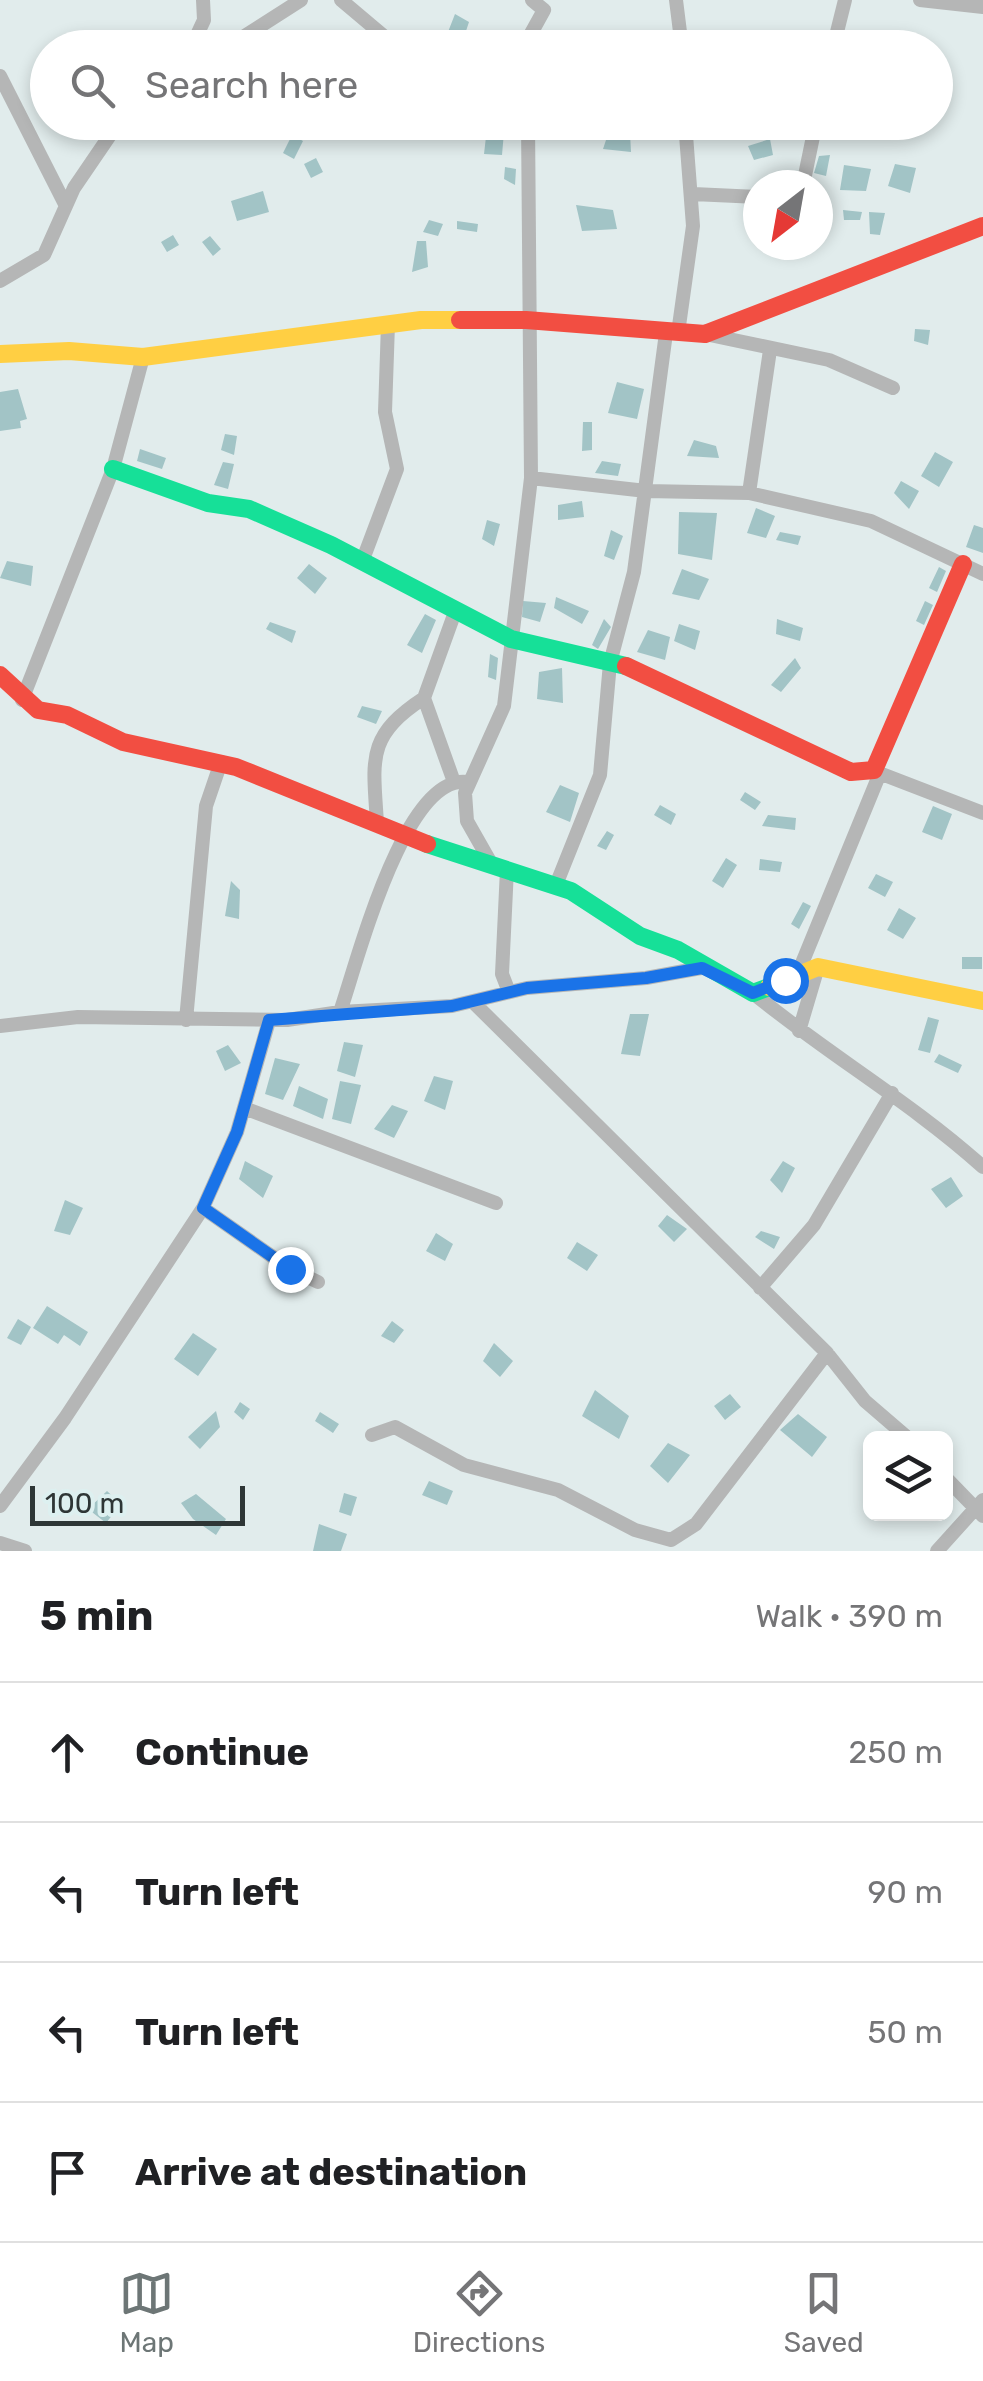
<!DOCTYPE html>
<html lang="en">
<head>
<meta charset="utf-8">
<style>
  body { margin:0; font-family:Rubik,sans-serif; background:#f2f2f2; color:#202124 }
  .controls { position:absolute; right:30px; bottom:30px; display:grid; overflow:hidden; border-radius:15px; box-shadow:0 5px 15px #0003 }
  .controls button { width:90px; height:90px; display:grid; place-items:center; padding:0; border:0; border-bottom:2px solid #e0e0e0; background:#fff; color:#202124; font:50px sans-serif }
  .compass { position:absolute; left:743px; top:170px; width:90px; height:90px; border-radius:50%; background:#fff; box-shadow:0 5px 15px #0003; rotate:211deg }
  .scale { position:absolute; left:30px; bottom:25px; width:215px; box-sizing:border-box; padding-left:10px; border:5px solid #2e3636; border-top:0; font-size:28px; line-height:35px; white-space:nowrap; color:#2e3636; -webkit-text-stroke:8px #ddf0f0; paint-order:stroke }
  .stop { position:absolute; width:30px; height:30px; margin:-22px; border:8px solid #1a73e8; border-radius:50%; background:#fff }
  .stop.end { background:#1a73e8; border-color:#fff; box-shadow:0 2px 10px #0008 }
  .list { margin:0; padding:0; list-style:none }
  h2 { display:flex; justify-content:space-between; align-items:center; height:130px; margin:0; padding:0 40px; font-size:42px }
  h2 small { font-size:32px; font-weight:400; color:#757577 }
  .list li { display:grid; grid-template-columns:65px 1fr auto; gap:30px; align-items:center; box-sizing:border-box; height:140px; padding:0 40px; border-top:2px solid #e0e0e0 }
  .list b { display:block; font-size:38px; white-space:nowrap }
  .list em { font-size:32px; font-style:normal; color:#757577 }
  .icon { flex:none; width:55px; height:55px; fill:none; stroke:currentColor; stroke-width:2; stroke-linecap:round; stroke-linejoin:round }
  .map { position:relative; flex:none; width:983px; height:1551px; overflow:hidden }
  .search { position:absolute; background:#fff; box-shadow:0 5px 15px #0003; left:30px; right:30px; top:30px; height:110px; display:flex; align-items:center; gap:25px; box-sizing:border-box; padding:0 35px; border-radius:55px; color:#757577; font-size:38px }
  .sheet { height:690px; background:#fff }
  nav { display:flex; justify-content:space-around; align-items:center; box-sizing:border-box; height:140px; border-top:2px solid #e0e0e0; background:#fff; font-size:28px; color:#757577 }
  nav a { display:grid; justify-items:center; gap:5px }
  nav .on { color:#6d7676 }
  .map>svg:first-child { display:block }
</style>
</head>
<body>
<div class="map">
<svg width="983" height="1551" viewBox="0 0 983 1551">
  <rect width="100%" height="100%" fill="#e1ecec"/>
  <path fill="#a2c4c6" d="M455,14L469,22L465,34L448,32Z
    M665,125L663,137L638,138L640,126Z
    M487,128L504,132L502,155L484,154Z
    M630,133L631,152L603,149L608,134Z
    M292,135L303,141L294,159L283,153Z
    M770,139L773,155L754,160L748,146Z
    M830,155L826,176L814,173L819,156Z
    M316,158L323,172L311,178L304,164Z
    M895,164L916,168L910,193L888,186Z
    M844,165L871,169L866,191L840,190Z
    M505,167L516,169L515,185L504,179Z
    M263,191L269,212L237,221L231,201Z
    M576,205L613,210L617,229L582,231Z
    M843,210L862,212L860,220H844Z
    M869,212L885,213L880,235L870,234Z
    M429,220L443,224L438,236L423,232Z
    M457,221L478,224L477,232L457,229Z
    M173,235L179,245L167,252L161,242Z
    M210,236L221,249L213,256L202,242Z
    M417,241H426L428,267L412,272Z
    M915,329L930,330L928,345L914,341Z
    M617,382L644,389L637,419L608,413Z
    M18,389L27,419L20,421L21,428L0,431V392Z
    M583,422H592V450L582,451Z
    M225,434L237,436L234,455L221,450Z
    M694,440L716,446L719,458L687,456Z
    M140,449L166,458L162,469L137,461Z
    M935,452L953,462L939,487L921,476Z
    M602,461L621,464L618,476L595,473Z
    M223,462L234,464L228,489L214,485Z
    M901,481L919,491L909,509L894,493Z
    M582,501L584,517L558,520V505Z
    M756,508L775,516L766,538L747,533Z
    M679,512L717,513L712,560L678,554Z
    M487,520L500,524L494,546L482,539Z
    M974,525L983,528V553L966,547Z
    M611,530L623,536L614,560L604,556Z
    M780,532L801,536L798,545L776,540Z
    M7,561L33,566L31,586L0,578Z
    M309,564L327,578L315,594L297,578Z
    M939,567L946,571L937,592L929,588Z
    M682,569L709,579L699,600L672,594Z
    M556,597L589,611L582,624L554,608Z
    M523,601L546,603L540,622L522,617Z
    M925,601L933,605L924,625L916,621Z
    M425,614L436,620L422,653L407,645Z
    M604,619L611,627L598,649L592,645Z
    M777,619L803,628L800,641L776,634Z
    M270,622L296,631L292,643L266,629Z
    M679,624L700,631L695,650L674,641Z
    M648,630L670,637L665,660L637,652Z
    M490,654L498,658L496,680L488,677Z
    M795,658L801,668L781,692L771,685Z
    M562,668L563,703L537,699L539,672Z
    M362,706L382,711L376,724L357,717Z
    M560,785L579,793L570,822L546,812Z
    M745,792L761,802L755,810L740,800Z
    M660,805L676,814L671,825L654,815Z
    M933,806L952,814L942,840L922,832Z
    M768,815L796,818L795,830L762,826Z
    M607,831L614,835L606,850L597,846Z
    M726,858L737,865L723,888L712,881Z
    M760,859L782,862L780,872L759,870Z
    M876,874L893,882L885,897L868,888Z
    M231,881L240,890L239,919L225,916Z
    M803,902L811,906L799,929L791,924Z
    M899,908L916,918L903,939L887,930Z
    M962,957H982V969H962Z
    M630,1014H649L640,1056L621,1054Z
    M928,1017L939,1020L930,1053L918,1050Z
    M344,1042L363,1045L355,1077L337,1071Z
    M228,1045L241,1063L225,1071L216,1051Z
    M939,1054L962,1065L958,1073L934,1062Z
    M275,1058L300,1064L283,1100L265,1094Z
    M434,1076L453,1081L445,1110L424,1101Z
    M340,1081L361,1085L351,1124L332,1119Z
    M299,1086L328,1099L323,1119L293,1106Z
    M392,1105L408,1111L394,1138L374,1129Z
    M245,1161L273,1176L263,1198L239,1179Z
    M783,1161L795,1168L782,1193L770,1180Z
    M951,1177L963,1196L946,1208L931,1189Z
    M65,1200L83,1208L70,1235L54,1231Z
    M667,1215L687,1229L674,1242L658,1226Z
    M761,1231L780,1237L774,1249L755,1237Z
    M436,1233L453,1244L445,1261L426,1251Z
    M577,1242L598,1255L587,1271L567,1258Z
    M47,1306L88,1332L80,1346L64,1335L58,1344L33,1328Z
    M18,1319L31,1327L21,1345L7,1338Z
    M392,1321L404,1330L394,1343L381,1336Z
    M193,1333L217,1349L198,1376L174,1359Z
    M494,1343L513,1361L500,1377L483,1361Z
    M595,1390L629,1416L619,1439L582,1416Z
    M730,1394L741,1407L725,1420L714,1406Z
    M240,1402L250,1409L243,1420L234,1412Z
    M216,1411L220,1427L200,1449L188,1437Z
    M320,1412L339,1424L333,1433L315,1421Z
    M798,1414L827,1437L812,1457L780,1430Z
    M668,1443L690,1455L668,1483L650,1466Z
    M429,1481L453,1491L447,1505L422,1495Z
    M107,1491L121,1504L106,1523L88,1509Z
    M344,1493L357,1497L351,1516L339,1512Z
    M196,1494L226,1519L216,1535L193,1519L181,1503Z
    M319,1524L347,1534L341,1551H313Z"/>
  <g fill="none" stroke-linecap="round" stroke-linejoin="round">
    <path stroke="#b5b6b6" stroke-width="14" d="M341,0L398,48
      M676,0L682,48
      M920,0L983,7
      M191,48L204,20L203,0
      M226,48L301,0
      M523,48L544,10L532,0
      M833,48L845,0
      M0,76L65,204
      M803,185L816,122
      M693,194L758,197
      M0,281L44,255L74,188L119,122
      M678,333L693,226L685,122
      M705,334L829,360L893,388
      M531,478L646,491L749,493L871,521L983,574
      M749,493L770,350
      M362,562L397,469L385,412L388,324
      M22,700L113,469L143,357
      M874,771L983,813
      M454,782L424,698L455,612
      M377,823C373,759 366,736 424,698
      M492,865L467,821L465,793L504,706L531,478L528,122
      M507,869L502,974L509,992
      M556,885L600,775L610,663L634,572L666,333
      M798,973L880,773
      M753,993C827,1054 911,1102 983,1167
      M474,1003L827,1353L865,1401L908,1438
      M340,1012C357,963 404,774 467,782
      M186,1020L206,806L221,762
      M0,1026L78,1017L287,1020L340,1012L452,1006L527,988L646,978L701,968
      M799,1031L818,967
      M244,1108L496,1203
      M203,1208L290,1269L318,1282
      M760,1288L814,1225L892,1093
      M372,1435L395,1427L464,1465L558,1490L635,1530L671,1540L696,1524L827,1353
      M946,1478L983,1516
      M0,1506L65,1418L203,1208L237,1132L269,1021
      M0,1543L25,1551
      M937,1551L983,1500"/>
    <path stroke="#16e098" stroke-width="18" d="M113,469L208,503L249,509L331,545L511,639L626,666
      M427,844L571,891L640,936L678,950L753,993L769,987"/>
    <path stroke="#ffcf43" stroke-width="18" d="M0,354L69,351L143,357L421,320H460
      M769,987L818,967L983,1001"/>
    <path stroke="#f24e42" stroke-width="18" d="M460,320H526L705,334L983,226
      M626,666L851,772L874,770L963,564
      M0,675L38,710L67,715L123,742L236,767L427,844"/>
  </g>
  <g fill="none" stroke-linecap="round" stroke-linejoin="round">
    <path stroke="#1a73e8" stroke-width="12" d="M290,1269L203,1208L237,1132L269,1020L452,1006L527,988L646,978L702,968L753,993L785,980"/>
  </g>
</svg>
<div class="controls">
<button><svg class="icon" aria-label="layers" viewBox="0 0 24 24"><path d="M12 4l9 5-9 5-9-5zM3 14l9 5 9-5"/></svg></button>
</div>
<svg class="compass" viewBox="-18 -18 36 36"><path d="M0-13l5 13h-10z" fill="#e53935"/><path d="M0 13l5-13h-10z" fill="#757577"/></svg>
<div class="scale">100 m</div>
<div class="stop" style="left:785px;top:980px"></div>
<div class="stop end" style="left:290px;top:1269px"></div>
<div class="search"><svg class="icon" aria-label="search" viewBox="0 0 24 24"><circle cx="10" cy="10" r="6"/><path d="M15 15l6 6"/></svg>Search here</div>
</div>
<section class="sheet">
<h2>5 min<small>Walk · 390 m</small></h2>
<ul class="list">
<li><svg class="icon" aria-label="ahead" viewBox="0 0 24 24"><path d="M12 20V5M6 11l6-6 6 6"/></svg><div><b>Continue</b></div><em>250 m</em></li>
<li><svg class="icon" aria-label="left" viewBox="0 0 24 24"><path d="M17 20v-9H6M10 6l-5 5 5 5"/></svg><div><b>Turn left</b></div><em>90 m</em></li>
<li><svg class="icon" aria-label="left" viewBox="0 0 24 24"><path d="M17 20v-9H6M10 6l-5 5 5 5"/></svg><div><b>Turn left</b></div><em>50 m</em></li>
<li><svg class="icon" aria-label="arrive" viewBox="0 0 24 24"><path d="M6 21V4h12l-3 4 3 4H6"/></svg><div><b>Arrive at destination</b></div></li>
</ul>
</section>
<nav>
<a class="on"><svg class="icon" aria-label="map" viewBox="0 0 24 24"><path d="M3 6l6-2 6 2 6-2v14l-6 2-6-2-6 2zM9 4v14M15 6v14"/></svg>Map</a>
<a><svg class="icon" aria-label="directions" viewBox="0 0 24 24"><path d="M12 3l9 9-9 9-9-9zM9 14v-3h6M13 9l2 2-2 2"/></svg>Directions</a>
<a><svg class="icon" aria-label="saved" viewBox="0 0 24 24"><path d="M7 4h10v16l-5-4-5 4z"/></svg>Saved</a>
</nav>
</body>
</html>
